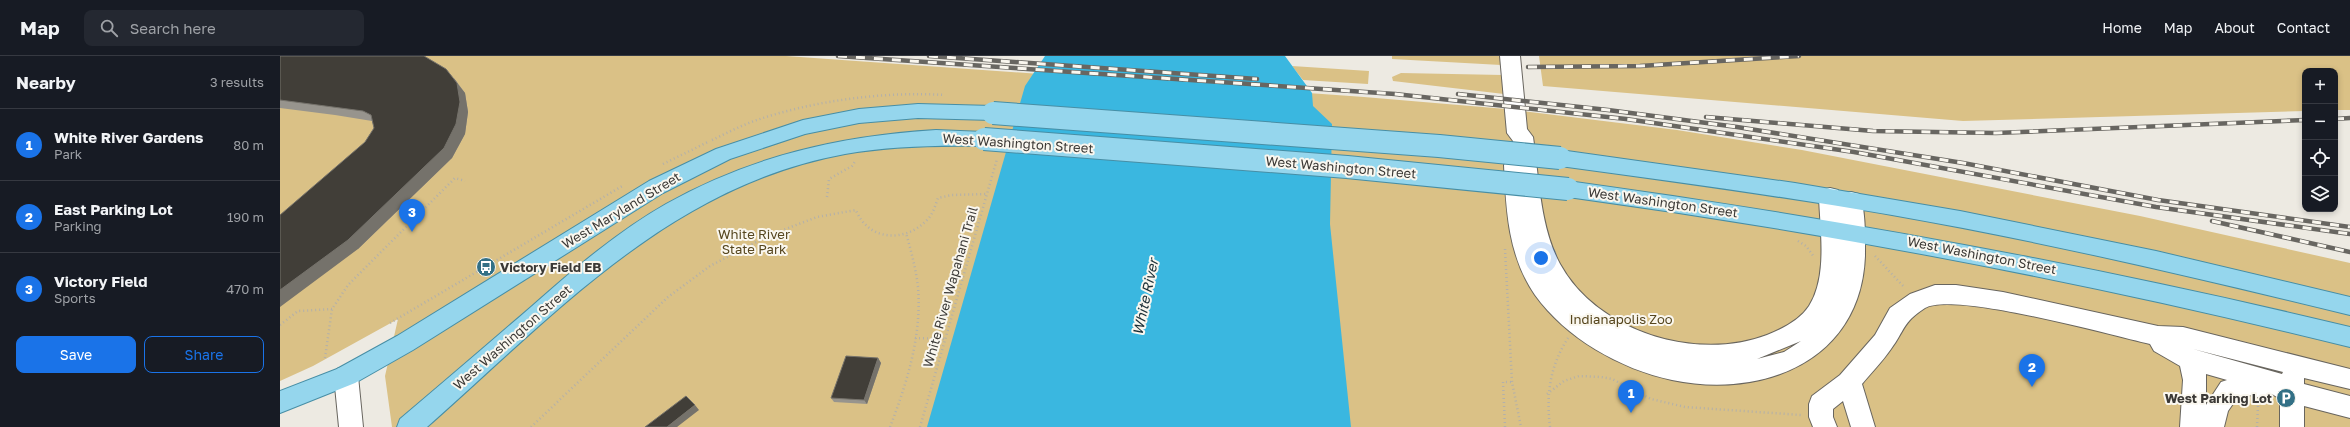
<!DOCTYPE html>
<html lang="en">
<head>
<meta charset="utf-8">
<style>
  body { margin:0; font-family:"Golos Text",sans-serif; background:#242831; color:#f1f3f6 }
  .controls { position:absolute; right:12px; top:12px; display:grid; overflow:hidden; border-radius:8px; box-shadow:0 2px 6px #0003 }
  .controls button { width:36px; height:36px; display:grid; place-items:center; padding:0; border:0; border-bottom:1px solid #363941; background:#171b24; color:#f1f3f6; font:20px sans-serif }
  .you { position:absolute; left:1261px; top:202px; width:14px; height:14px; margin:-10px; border:3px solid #fff; border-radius:50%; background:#1a73e8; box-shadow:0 0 0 6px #1a73e833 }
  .badge { display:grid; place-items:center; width:26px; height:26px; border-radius:50%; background:#1a73e8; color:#fff; font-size:13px; font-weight:700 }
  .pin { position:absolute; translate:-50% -33px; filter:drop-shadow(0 1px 2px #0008) }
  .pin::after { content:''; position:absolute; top:21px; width:14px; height:12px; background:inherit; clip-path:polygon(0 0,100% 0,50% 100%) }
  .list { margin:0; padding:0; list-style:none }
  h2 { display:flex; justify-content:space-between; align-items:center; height:52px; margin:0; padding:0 16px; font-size:17px }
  h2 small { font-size:13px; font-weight:400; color:#9ea1a6 }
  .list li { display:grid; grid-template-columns:26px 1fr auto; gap:12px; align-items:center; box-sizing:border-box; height:72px; padding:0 16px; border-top:1px solid #363941 }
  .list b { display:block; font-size:15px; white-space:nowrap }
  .list p { margin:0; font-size:13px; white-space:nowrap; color:#9ea1a6 }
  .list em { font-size:13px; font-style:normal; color:#9ea1a6 }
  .actions { display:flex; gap:8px; padding:12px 16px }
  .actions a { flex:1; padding:9px 0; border:1px solid #1a73e8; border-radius:8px; text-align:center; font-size:14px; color:#1a73e8 }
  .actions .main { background:#1a73e8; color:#fff }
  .icon { flex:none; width:22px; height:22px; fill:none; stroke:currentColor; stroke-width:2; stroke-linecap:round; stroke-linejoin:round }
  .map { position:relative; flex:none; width:2070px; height:371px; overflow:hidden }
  header { display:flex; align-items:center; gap:24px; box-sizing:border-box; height:56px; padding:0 20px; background:#171b24; border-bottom:1px solid #363941 }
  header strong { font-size:19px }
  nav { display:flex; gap:22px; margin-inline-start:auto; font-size:14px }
  .search { width:280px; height:36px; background:#242831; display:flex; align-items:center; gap:10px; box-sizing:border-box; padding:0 14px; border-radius:8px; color:#9ea1a6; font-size:15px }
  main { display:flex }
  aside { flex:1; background:#171b24 }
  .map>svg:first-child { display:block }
</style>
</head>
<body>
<header>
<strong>Map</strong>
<div class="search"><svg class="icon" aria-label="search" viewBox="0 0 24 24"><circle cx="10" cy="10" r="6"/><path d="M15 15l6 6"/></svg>Search here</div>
<nav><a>Home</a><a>Map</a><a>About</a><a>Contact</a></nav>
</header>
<main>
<aside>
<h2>Nearby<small>3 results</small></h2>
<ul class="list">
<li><span class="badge">1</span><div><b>White River Gardens</b><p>Park</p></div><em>80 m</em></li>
<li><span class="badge">2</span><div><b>East Parking Lot</b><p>Parking</p></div><em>190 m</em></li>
<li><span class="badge">3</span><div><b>Victory Field</b><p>Sports</p></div><em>470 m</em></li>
</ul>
<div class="actions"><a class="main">Save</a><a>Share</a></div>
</aside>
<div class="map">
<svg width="2070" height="371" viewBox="0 0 2070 371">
  <rect width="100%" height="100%" fill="#edeae2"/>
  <path fill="#dac186" d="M0,0H506L1084,41L1226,53L1397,74L1522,94L1860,160L2070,207V371H112L105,320L118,263L33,310L0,325Z
    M1112,0H1221V9L1112,3Z
    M1259,0H2070V54H2055V15H2025V55L1683,65L1263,30Z
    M1012,10L1089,15L1088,28L1023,24Z
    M1121,17L1223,19L1224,38L1113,25L1112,21Z"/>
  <path fill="#3ab7e0" d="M765,0H1005L1032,37L1033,50L1052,68L1050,168L1071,371H647L745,30Z"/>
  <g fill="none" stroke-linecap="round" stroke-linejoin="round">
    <g stroke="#68655e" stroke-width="2">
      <path id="minor" d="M1220,0H1240L1247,73L1253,81C1259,122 1260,171 1280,208C1317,276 1417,306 1487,279C1502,273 1520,264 1529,250C1548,220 1540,174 1539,140L1542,134L1550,132L1558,134L1561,143L1563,138L1571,136L1579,138C1586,152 1585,184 1585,200C1581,305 1483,343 1392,324C1340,313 1286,282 1255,239C1228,200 1226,154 1224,109L1227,104L1235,102L1233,85L1227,77ZM1521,285L1504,296L1477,303Z
        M1655,229H1676L1723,236L1878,270L1903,271L2070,313V333L2024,322V328L2070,340V362L2024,350V371H2000V343L1992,338L1983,343L1972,339L1957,342L1948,355L1944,371H1900L1903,324L1900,310L1874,295L1870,288C1831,279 1673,235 1645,252C1622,267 1625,274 1611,293C1602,306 1591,317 1582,328L1595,371H1571L1563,345L1553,353V361L1557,371H1533L1529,361V348L1532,340L1560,319L1595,279L1610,252L1630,238ZM1913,293L2003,316L2002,318ZM1926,318L1947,324L1941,326L1926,349Z
        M66,310L75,313L78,320L83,371H59L54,320L57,313Z"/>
    </g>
    <g stroke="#478ea5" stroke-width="2">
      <path id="major" d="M638,48L713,50L720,52L723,57L720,62L713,64L638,62L579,67L525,78L450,103L383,137L133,294L75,327L0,357V335L57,313L117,280L369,125L436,93L523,64L579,53Z
        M656,74L704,76L711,78L714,83L711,88L704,90C657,89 611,90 565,98C390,130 274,259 147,371H117L120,363C164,326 208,288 251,251C294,213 337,176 386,148C472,100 559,80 656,74Z
        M1280,94L1515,127L1680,155L1876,195L2070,241V259C1918,222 1766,186 1612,159C1502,140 1391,125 1280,110L1273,107L1270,102L1273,97Z
        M1288,125C1551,161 1812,209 2070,271V291C1812,227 1552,177 1288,141L1281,139L1277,133L1281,127Z"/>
    </g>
    <path stroke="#b3b0aa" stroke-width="2.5" stroke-dasharray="1 3" stroke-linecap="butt" d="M432,84C447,77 462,69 477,64C532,45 606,35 664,39
      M383,108L428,86
      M547,141L549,123L572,110L576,104
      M1518,185L1526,190L1534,201
      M1225,193L1232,326L1241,371
      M1595,200L1625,232
      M110,267L344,129
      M0,269L18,255L52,253
      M635,282L667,283
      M45,302L52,253L68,229L175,122L185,125
      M1267,338L1284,325L1299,320L1321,321L1332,323L1371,343L1405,351L1521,359
      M251,371L388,241L430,210L490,179L537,161L576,154C588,185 625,187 647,164C653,158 655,150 658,142L672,139L707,138
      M610,371C627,327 642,279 638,231C636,213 631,195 626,177
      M640,371L717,103
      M1225,371L1223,326H1232
      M1270,371C1266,338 1270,310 1288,282
      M1977,371L1978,349"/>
    <use href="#minor" fill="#fff" fill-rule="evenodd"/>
    <use href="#major" fill="#95d6ed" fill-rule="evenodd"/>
    <g stroke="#686661" stroke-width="4.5">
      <path id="rail" d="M558,0L1115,38L1346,63L1574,96L1876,151L2070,178
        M649,0L977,23
        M1248,11L1360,10L1519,0
        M1178,38L1328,54L1457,71L1683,107L1878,144L2070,171
        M1426,61L1593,75L1716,77L2025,64
        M2055,63L2070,62
        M1932,165L2070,196"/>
    </g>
    <use href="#rail" stroke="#faf7ef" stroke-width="3" stroke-dasharray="9" stroke-linecap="butt"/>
    <g stroke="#478ea5" stroke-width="24" stroke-linecap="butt">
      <path id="major-bridge" d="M713,57L1159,90L1280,102
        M704,83L1067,111L1288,133"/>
    </g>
    <use href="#major-bridge" stroke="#95d6ed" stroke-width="22"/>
  </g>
  <path fill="#97948d" d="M0,0L174,22L185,37L188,56L185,78L172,102L78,193L85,86L94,72L92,65L55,59L0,52Z
    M598,302L601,307L587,348L554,346L551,342Z"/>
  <path fill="#75726b" d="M166,13L185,37L188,56L185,78L172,102L78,193L0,251V234Z
    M598,302L601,307L587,348L584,344Z
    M415,349L419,354L397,371H387Z"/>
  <path fill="#413e38" stroke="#75726b" d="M0,0H144L166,13L177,27L180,46L176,68L164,92L68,184L0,234V159L85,86L94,72L91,59L83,55L0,44Z
    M566,300L598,302L584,344L551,342Z
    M406,340L415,349L387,371H365Z"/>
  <defs>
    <g id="bus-disc" transform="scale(1)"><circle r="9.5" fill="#337086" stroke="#faf7ef"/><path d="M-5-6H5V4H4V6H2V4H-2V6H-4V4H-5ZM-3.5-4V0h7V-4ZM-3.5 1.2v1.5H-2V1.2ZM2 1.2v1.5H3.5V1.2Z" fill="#fff"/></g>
    <g id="parking-disc" transform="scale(1)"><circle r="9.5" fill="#337086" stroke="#faf7ef"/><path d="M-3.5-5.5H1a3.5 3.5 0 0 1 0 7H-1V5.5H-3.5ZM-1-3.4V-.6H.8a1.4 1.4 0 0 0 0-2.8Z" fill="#fff"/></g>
  </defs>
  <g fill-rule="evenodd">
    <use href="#bus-disc" x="206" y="211"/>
    <use href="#parking-disc" x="2006" y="342"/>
  </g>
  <g text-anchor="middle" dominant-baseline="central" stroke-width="4" stroke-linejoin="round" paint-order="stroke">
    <g font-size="13" fill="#3b3936" stroke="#faf7ef">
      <text transform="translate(738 87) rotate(4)">West Washington Street</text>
      <text transform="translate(1061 111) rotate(5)">West Washington Street</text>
      <text transform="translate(1383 146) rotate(8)">West Washington Street</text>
      <text transform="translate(341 154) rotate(-31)">West Maryland Street</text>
      <text transform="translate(1702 199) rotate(11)">West Washington Street</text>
      <text transform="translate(670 231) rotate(-74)">White River Wapahani Trail</text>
      <text transform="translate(232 281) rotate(-41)">West Washington Street</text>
    </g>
    <g font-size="13" fill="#56461e" stroke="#faf7ef">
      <text x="474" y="178">White River<tspan x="474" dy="15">State Park</tspan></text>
      <text x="1341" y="263">Indianapolis Zoo</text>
    </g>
    <g font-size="13" font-weight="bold" fill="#3b3936" stroke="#faf7ef" text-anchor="start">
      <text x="220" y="211">Victory Field EB</text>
      <text x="1992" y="342" text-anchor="end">West Parking Lot</text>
    </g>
    <g font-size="14" font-style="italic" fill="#192d35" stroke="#faf7ef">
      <text transform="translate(865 241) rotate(-78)">White River</text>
    </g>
  </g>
</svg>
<div class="controls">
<button>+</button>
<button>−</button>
<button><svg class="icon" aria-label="locate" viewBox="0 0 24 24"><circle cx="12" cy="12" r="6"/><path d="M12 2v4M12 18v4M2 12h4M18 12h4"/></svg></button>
<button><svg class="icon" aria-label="layers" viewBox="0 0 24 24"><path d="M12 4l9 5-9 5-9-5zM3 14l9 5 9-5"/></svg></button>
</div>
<div class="you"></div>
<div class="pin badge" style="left:1351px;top:357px">1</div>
<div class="pin badge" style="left:1752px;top:331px">2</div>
<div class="pin badge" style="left:132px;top:176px">3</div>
</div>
</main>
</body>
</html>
